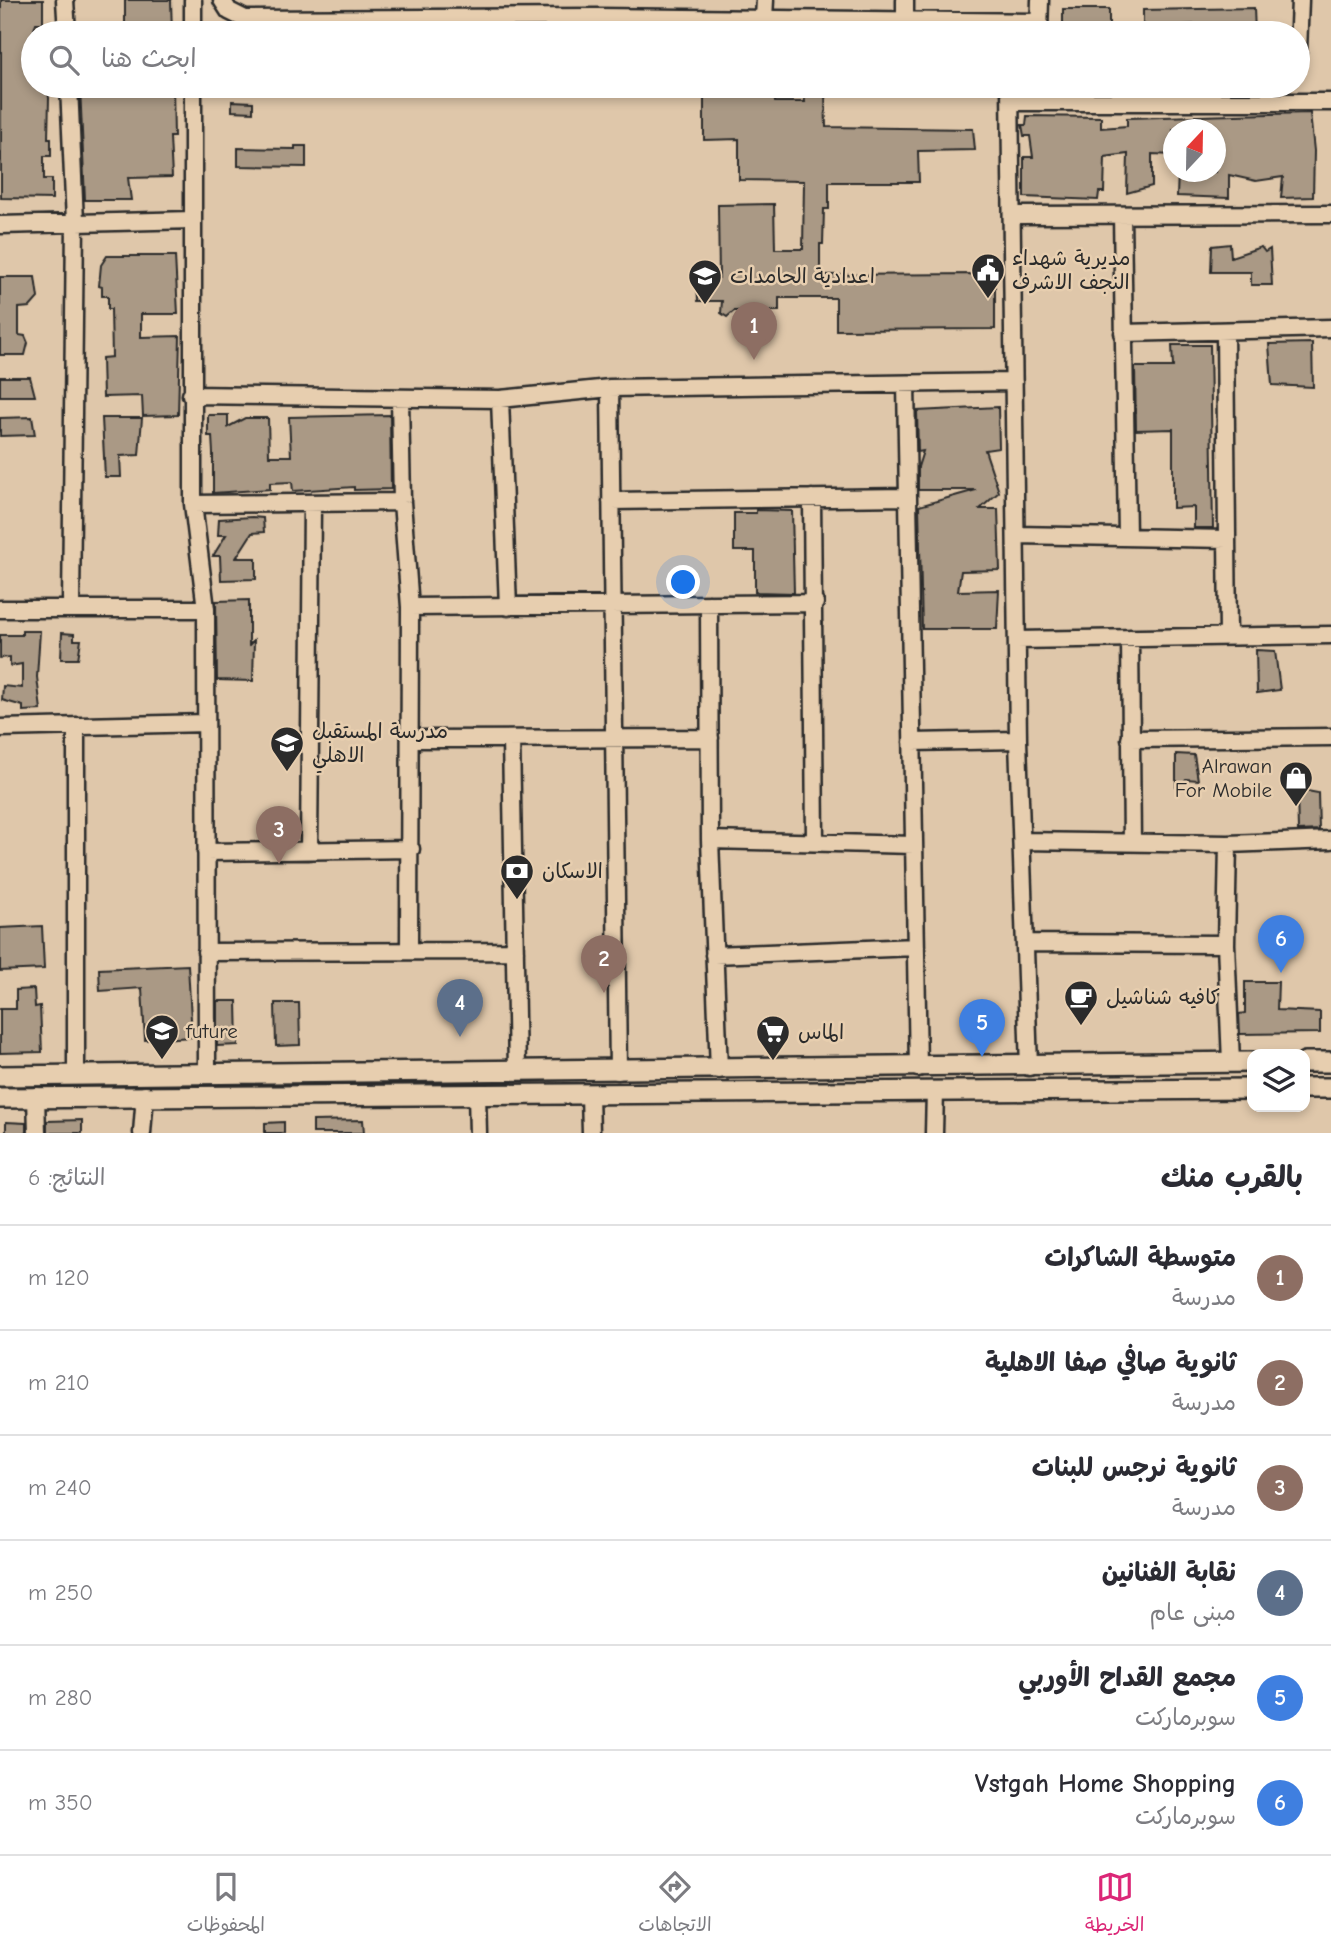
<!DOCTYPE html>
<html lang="ar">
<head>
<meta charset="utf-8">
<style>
  body { margin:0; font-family:"Comic Neue","Playpen Sans Arabic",sans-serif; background:#f7f7f7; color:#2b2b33; direction:rtl }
  .controls { position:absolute; right:21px; bottom:21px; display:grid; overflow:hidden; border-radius:14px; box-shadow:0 4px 10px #0003 }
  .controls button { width:63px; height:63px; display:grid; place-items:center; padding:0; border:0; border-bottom:2px solid #e1e1e2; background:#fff; color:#2b2b33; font:35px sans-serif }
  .compass { position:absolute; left:1163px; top:119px; width:63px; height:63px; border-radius:50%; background:#fff; box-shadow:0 4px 10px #0003; rotate:22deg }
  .you { position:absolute; left:684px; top:583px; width:24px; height:24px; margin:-18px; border:5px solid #fff; border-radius:50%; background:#1a73e8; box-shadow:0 0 0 10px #1a73e833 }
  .badge { display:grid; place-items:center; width:46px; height:46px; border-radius:50%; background:#db2777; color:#fff; font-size:23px; font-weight:700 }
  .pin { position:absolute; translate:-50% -58px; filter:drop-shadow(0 2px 4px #0008) }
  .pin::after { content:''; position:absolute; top:37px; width:24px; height:21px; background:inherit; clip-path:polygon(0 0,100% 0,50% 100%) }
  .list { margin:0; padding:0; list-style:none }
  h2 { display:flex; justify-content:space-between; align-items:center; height:91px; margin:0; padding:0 28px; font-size:30px }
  h2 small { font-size:23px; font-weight:400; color:#7c7c81 }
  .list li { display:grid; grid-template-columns:46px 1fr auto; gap:21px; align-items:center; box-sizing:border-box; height:105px; padding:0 28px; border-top:2px solid #e1e1e2 }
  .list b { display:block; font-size:26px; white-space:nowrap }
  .list p { margin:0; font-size:23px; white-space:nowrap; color:#7c7c81 }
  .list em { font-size:23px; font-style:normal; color:#7c7c81 }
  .icon { flex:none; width:38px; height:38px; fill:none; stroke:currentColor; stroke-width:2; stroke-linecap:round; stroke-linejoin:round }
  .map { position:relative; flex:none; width:1331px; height:1133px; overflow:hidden; direction:ltr }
  .search { position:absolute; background:#fff; box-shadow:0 4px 10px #0003; left:21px; right:21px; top:21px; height:77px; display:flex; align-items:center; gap:18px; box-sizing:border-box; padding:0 24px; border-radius:38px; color:#7c7c81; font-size:26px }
  .sheet { height:721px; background:#fff }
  nav { display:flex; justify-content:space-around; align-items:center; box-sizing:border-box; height:98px; border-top:2px solid #e1e1e2; background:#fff; font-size:19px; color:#7c7c81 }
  nav a { display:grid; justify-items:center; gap:4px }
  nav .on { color:#db2777 }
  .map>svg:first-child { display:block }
</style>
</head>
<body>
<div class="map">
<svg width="1331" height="1133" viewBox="0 0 1331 1133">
  <rect width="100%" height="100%" fill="#dfc7aa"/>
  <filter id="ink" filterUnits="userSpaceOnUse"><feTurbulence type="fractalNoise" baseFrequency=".0143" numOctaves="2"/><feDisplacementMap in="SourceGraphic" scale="14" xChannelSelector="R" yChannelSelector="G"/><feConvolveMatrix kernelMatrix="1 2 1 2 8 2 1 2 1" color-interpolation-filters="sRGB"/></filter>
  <g filter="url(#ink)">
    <path fill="#aa9985" stroke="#2b2b2b" stroke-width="2" d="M1,0H43V23H36L33,33V86H47L49,98L48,138H51V156H44V179H52V199L1,198Z
      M125,0H171L172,33H125Z
      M1254,8L1255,33H1208V24L1183,25V33H1143V10Z
      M1063,9H1109V33H1063Z
      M80,86H173L174,137H170L172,177L128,178L131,200H85Z
      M755,87H774L775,102H805L804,92L825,91L826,127L973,129L975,150L918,151L919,182H829V209H824L823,244H820V275L984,274L995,287V329L836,330V298H779V311H734L727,317L721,313L722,301H698L697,279L719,278L718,205L774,204L775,249H803L804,181L739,180V139L704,140V92H755Z
      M232,101L253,102V112L232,111Z
      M1310,113L1314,151L1313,197L1281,198L1283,177L1256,181L1229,175V198L1177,196L1178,172H1215V130H1173V155L1152,154V186L1127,193L1128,154L1105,157L1104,192H1099L1098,200L1024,197V157H1033L1030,136H1024L1022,125H1026L1027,116L1101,117V128L1127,126V118Z
      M295,146H306V167L238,166V148L295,149Z
      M1230,244L1231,257L1261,247L1265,252L1270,249L1272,285H1251V272H1211L1212,246Z
      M107,256H175L178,314H141V337L180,336L178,415L143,416L142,396L103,397L102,358L112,357L111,309H108V296H102V287L99,286L101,265Z
      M0,277H35L38,298L30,307L19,308V335L25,336L28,343L25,355H0Z
      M1312,343L1313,387L1272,385L1269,344Z
      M1172,345H1210L1213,528H1194V507L1173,508V429L1136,430L1135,367H1173Z
      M0,377H30L35,396H0Z
      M998,407L999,448L985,450L999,492L980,509H998L1000,570L961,571L958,591L999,590L997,629H922L919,506L976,490H918V467L923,451L918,452L917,411Z
      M208,415H228V427L245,418H268L269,456H291L289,417L390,415L391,489L354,490V487L293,491L292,482L270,483V489L213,493V453L212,436H208Z
      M32,417L35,435L0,436V418Z
      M102,418H142L139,455L120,456L121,477H105Z
      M756,510L792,511L794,593L755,592V551H734V513H756Z
      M252,517L263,518L264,532L252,533L236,558H256V579L221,580L220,556H213L226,535H218L219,519Z
      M249,600V645L254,640L253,681L217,680L216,601Z
      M22,631H40L37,677L41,710L23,711V706L2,700L3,686L22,688V664L10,666V657L0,658V635H22Z
      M62,633L74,634V640H81L78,659H61Z
      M1256,650L1275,651L1280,690L1257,693Z
      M1176,754L1194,755L1198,780L1186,779L1176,791Z
      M1297,789L1318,793L1319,830L1298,831Z
      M42,926L44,969L0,971V928Z
      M188,965L192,1037L145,1040L142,988L100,991L99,969Z
      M1245,982H1278L1277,1010L1320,1012V1033L1240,1034L1239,1014L1245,1013Z
      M34,989L35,1007L40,1006L42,1052L0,1053V1009H16V990Z
      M217,1001H237L238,1045L217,1046Z
      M275,1003H299L300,1045L276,1046Z
      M82,1120V1133H47V1121Z
      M363,1120L364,1133H313V1121Z
      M6,1122L26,1123V1133H6Z
      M284,1122V1133H265V1123Z"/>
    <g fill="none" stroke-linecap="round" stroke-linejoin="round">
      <g stroke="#2b2b2b" stroke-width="21">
        <path id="minor" d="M65,0L67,33
          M193,0V33
          M222,0L229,11L245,19L597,17L1039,22
          M764,18L765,0
          M905,20V0
          M1039,33L1040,0
          M1298,51L1300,0
          M69,86L75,222L71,608
          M193,86V504L206,609L207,1075
          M1010,86L1018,740L1029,1067
          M1011,102H1331
          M1012,215L1331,214
          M1122,215L1127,537
          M0,225L193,220
          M1225,331L1228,637
          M1123,333L1331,328
          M906,384L918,1068
          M610,388L618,1071
          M191,395L500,399L610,388L1014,382
          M400,398L402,502L410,607L409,950
          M500,399L508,607
          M812,498L815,841
          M611,501L908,497
          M193,504L402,502
          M1016,535L1227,539
          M709,604L710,840L719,1070
          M410,607L815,603
          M0,609H206
          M1130,638L1132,843
          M1017,640L1331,635
          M0,728L206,723
          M410,739L710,738
          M511,739L517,1071
          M1130,739L1331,737
          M912,742L1018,740
          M710,840L914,845
          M1022,841L1228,844L1331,840
          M1228,844L1226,944L1231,1062
          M309,851L312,504
          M206,852L411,849
          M1025,943L1226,944
          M206,952L515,951
          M714,955L916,947
          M76,1076V726
          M477,1094L478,1133
          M590,1094L591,1133
          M36,1096L37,1133
          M142,1133L145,1095
          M934,1133L935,1091"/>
      </g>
      <g stroke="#2b2b2b" stroke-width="24">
        <path id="tertiary" d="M1305,1062H1331
          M0,1076L1252,1062
          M1305,1088H1331
          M0,1098L1252,1089"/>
      </g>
      <use href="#minor" stroke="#e7ceaf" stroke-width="16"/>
      <use href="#tertiary" stroke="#e7ceaf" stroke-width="19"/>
    </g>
  </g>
  <defs>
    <g id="civic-pin" transform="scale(1.75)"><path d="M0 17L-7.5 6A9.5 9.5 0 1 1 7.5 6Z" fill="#2b2b2b" stroke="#e7ceaf"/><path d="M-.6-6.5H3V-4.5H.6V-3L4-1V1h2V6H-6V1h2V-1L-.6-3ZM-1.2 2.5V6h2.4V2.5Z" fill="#fff"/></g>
    <g id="school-pin" transform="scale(1.75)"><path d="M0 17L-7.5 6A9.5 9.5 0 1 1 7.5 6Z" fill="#2b2b2b" stroke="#e7ceaf"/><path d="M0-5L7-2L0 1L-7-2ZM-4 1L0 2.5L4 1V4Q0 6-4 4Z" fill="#fff"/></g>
    <g id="shop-pin" transform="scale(1.75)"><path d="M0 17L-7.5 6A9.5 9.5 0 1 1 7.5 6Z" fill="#2b2b2b" stroke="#e7ceaf"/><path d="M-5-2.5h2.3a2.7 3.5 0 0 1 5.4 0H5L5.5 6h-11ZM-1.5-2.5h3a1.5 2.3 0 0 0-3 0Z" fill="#fff"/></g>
    <g id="bank-pin" transform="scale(1.75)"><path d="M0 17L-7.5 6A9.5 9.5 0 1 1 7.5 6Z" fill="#2b2b2b" stroke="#e7ceaf"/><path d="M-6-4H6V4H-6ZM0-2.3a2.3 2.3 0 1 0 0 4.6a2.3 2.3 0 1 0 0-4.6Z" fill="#fff"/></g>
    <g id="cafe-pin" transform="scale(1.75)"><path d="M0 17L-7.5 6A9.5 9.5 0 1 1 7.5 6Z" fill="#2b2b2b" stroke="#e7ceaf"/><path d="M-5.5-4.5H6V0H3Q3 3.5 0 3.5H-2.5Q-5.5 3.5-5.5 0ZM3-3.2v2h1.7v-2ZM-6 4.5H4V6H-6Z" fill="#fff"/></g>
    <g id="supermarket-pin" transform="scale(1.75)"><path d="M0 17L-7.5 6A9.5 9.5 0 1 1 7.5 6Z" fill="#2b2b2b" stroke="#e7ceaf"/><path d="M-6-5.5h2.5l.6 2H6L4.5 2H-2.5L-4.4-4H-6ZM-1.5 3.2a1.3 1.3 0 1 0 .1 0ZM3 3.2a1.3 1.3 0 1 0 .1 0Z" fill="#fff"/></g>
  </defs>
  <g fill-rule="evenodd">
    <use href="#civic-pin" x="988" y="270"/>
    <use href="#school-pin" x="705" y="276"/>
    <use href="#school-pin" x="287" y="743"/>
    <use href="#shop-pin" x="1296" y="778"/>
    <use href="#bank-pin" x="517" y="871"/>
    <use href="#cafe-pin" x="1081" y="997"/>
    <use href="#school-pin" x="162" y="1031"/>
    <use href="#supermarket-pin" x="773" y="1032"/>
  </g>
  <g text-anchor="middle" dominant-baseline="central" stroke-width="5" stroke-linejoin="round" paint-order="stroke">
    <g font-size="21" fill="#2b2b2b" stroke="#e7ceaf" text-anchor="start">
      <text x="1012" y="258">مديرية شهداء<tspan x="1012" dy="24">النجف الاشرف</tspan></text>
      <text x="730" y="276">اعدادية الحامدات</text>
      <text x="312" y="731">مدرسة المستقبل<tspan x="312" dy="24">الاهلي</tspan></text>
      <text x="1272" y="766" text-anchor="end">Alrawan<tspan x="1272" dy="24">For Mobile</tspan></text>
      <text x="542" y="871">الاسكان</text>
      <text x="1106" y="997">كافيه شناشيل</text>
      <text x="186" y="1031">future</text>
      <text x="798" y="1032">الماس</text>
    </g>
  </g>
</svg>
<div class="controls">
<button><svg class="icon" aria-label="layers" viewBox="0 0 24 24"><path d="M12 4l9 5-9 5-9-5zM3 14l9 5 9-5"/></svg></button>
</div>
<svg class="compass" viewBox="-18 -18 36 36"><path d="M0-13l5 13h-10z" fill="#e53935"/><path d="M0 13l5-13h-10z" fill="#7c7c81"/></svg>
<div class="you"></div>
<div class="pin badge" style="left:754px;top:360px;background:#8d6e63">1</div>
<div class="pin badge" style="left:604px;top:993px;background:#8d6e63">2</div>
<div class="pin badge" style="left:279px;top:864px;background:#8d6e63">3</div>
<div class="pin badge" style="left:460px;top:1037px;background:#5c6f8a">4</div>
<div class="pin badge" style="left:982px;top:1057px;background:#3f7fe0">5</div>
<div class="pin badge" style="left:1281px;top:973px;background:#3f7fe0">6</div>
<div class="search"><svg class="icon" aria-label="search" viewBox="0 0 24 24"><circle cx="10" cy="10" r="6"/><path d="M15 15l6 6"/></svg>ابحث هنا</div>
</div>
<section class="sheet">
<h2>بالقرب منك<small>النتائج: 6</small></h2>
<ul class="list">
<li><span class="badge" style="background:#8d6e63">1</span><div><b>متوسطة الشاكرات</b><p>مدرسة</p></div><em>120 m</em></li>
<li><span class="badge" style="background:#8d6e63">2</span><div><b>ثانوية صافي صفا الاهلية</b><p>مدرسة</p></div><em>210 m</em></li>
<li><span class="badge" style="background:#8d6e63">3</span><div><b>ثانوية نرجس للبنات</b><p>مدرسة</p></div><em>240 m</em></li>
<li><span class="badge" style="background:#5c6f8a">4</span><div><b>نقابة الفنانين</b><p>مبنى عام</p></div><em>250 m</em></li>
<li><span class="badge" style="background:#3f7fe0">5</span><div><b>مجمع القداح الأوربي</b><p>سوبرماركت</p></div><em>280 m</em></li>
<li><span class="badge" style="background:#3f7fe0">6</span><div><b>Vstgah Home Shopping</b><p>سوبرماركت</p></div><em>350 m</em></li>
</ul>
</section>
<nav>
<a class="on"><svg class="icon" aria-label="map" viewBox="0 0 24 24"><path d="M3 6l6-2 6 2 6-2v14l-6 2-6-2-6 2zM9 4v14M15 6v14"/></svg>الخريطة</a>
<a><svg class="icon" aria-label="directions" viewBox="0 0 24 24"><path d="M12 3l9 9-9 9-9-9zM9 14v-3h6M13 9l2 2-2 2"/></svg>الاتجاهات</a>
<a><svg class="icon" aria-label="saved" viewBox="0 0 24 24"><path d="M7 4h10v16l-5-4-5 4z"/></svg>المحفوظات</a>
</nav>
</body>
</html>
